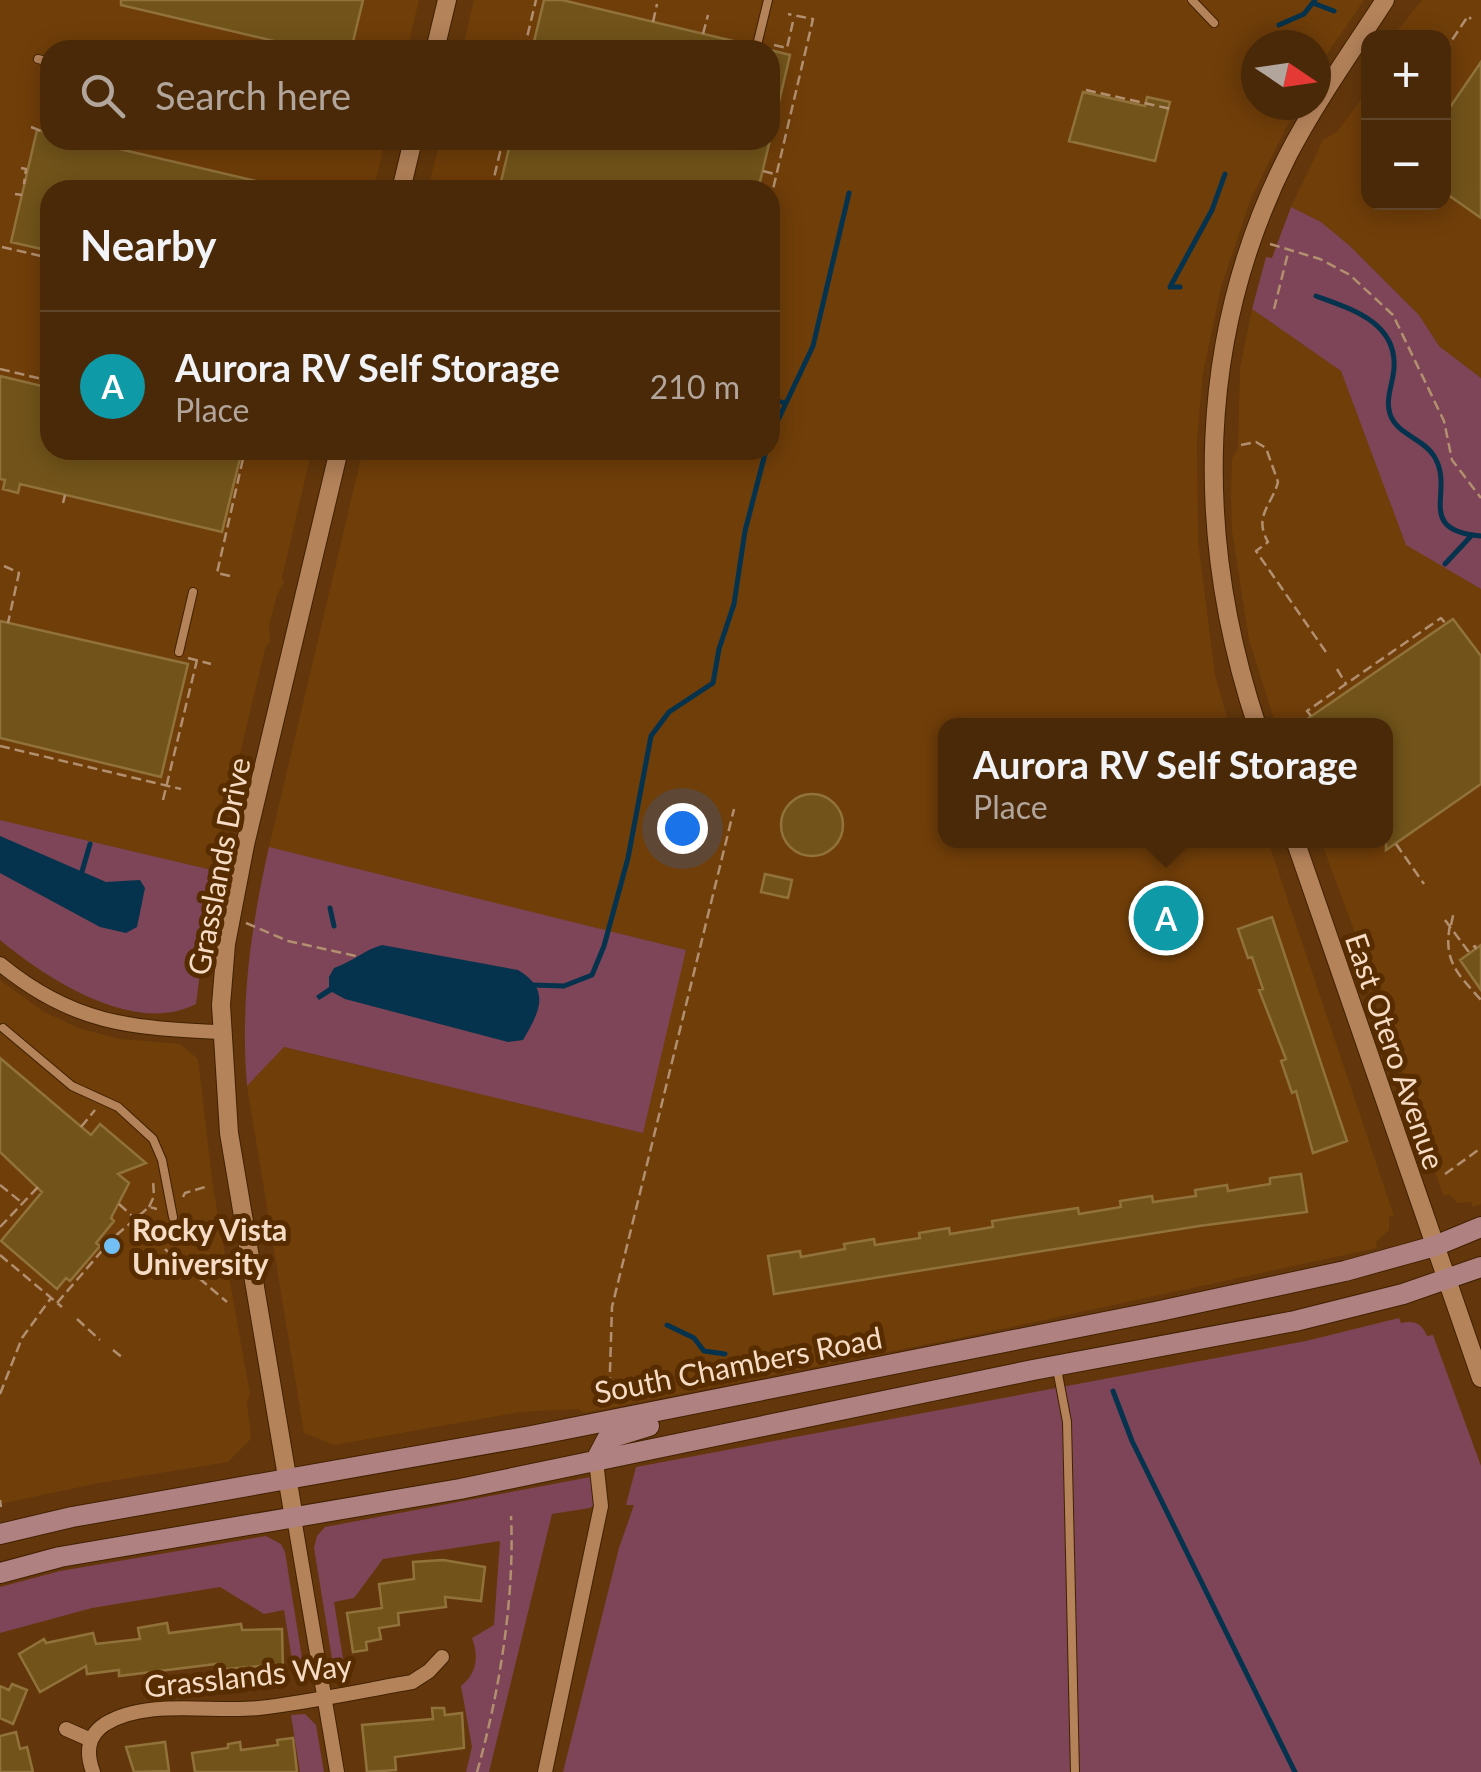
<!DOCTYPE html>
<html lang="en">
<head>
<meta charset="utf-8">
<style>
  body { margin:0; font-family:Lato,sans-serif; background:#513112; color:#f1f3f6 }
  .controls { position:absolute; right:30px; top:30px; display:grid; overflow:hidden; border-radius:20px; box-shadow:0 5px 25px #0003 }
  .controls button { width:90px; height:90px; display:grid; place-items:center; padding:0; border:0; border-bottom:2px solid #614529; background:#4a2908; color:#f1f3f6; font:50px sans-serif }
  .compass { position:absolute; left:1241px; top:30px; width:90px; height:90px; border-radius:50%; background:#4a2908; box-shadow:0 5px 25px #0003; rotate:103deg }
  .you { position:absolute; left:682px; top:828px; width:35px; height:35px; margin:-25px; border:8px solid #fff; border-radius:50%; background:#1a73e8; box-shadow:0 0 0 15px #1a73e833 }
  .badge { display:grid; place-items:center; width:65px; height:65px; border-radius:50%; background:#e69b98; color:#fff; font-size:32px; font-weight:700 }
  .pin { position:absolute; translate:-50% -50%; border:5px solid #fff; box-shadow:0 2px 10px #0006 }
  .popup { position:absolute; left:938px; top:718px; width:455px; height:130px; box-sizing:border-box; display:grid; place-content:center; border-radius:20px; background:#4a2908; filter:drop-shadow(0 2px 8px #0005); font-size:32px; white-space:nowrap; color:#b2a69c }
  .popup b { font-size:38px; color:#f1f3f6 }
  .popup::after { content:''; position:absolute; left:50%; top:100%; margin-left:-20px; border:20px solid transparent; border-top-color:#4a2908 }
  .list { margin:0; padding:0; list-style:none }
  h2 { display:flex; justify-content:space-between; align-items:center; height:130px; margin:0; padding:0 40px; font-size:42px }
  h2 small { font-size:32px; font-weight:400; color:#b2a69c }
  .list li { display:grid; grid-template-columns:65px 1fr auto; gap:30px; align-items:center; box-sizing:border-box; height:150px; padding:0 40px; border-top:2px solid #614529 }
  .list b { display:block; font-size:38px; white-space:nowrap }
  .list p { margin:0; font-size:32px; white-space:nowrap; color:#b2a69c }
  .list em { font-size:32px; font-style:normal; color:#b2a69c }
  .icon { flex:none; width:55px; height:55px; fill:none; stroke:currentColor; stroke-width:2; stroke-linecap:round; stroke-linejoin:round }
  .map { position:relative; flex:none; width:1481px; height:1772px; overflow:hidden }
  .search { position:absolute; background:#4a2908; box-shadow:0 5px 25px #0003; left:40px; top:40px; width:740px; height:110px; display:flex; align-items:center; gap:25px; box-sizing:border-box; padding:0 35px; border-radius:30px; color:#b2a69c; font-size:38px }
  .panel { position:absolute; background:#4a2908; box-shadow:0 5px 25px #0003; left:40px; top:180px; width:740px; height:280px; border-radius:30px }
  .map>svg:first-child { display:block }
</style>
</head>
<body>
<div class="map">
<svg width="1481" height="1772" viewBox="0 0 1481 1772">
  <rect width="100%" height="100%" fill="#63370b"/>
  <path fill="#703e09" d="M0,0H419L407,50H50V140H385L374,190H50V450H312L282,577L284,582L277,595L269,625L270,642L266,645L212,870L0,820Z
    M474,0H1364L1316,70V45H1256V105H1297L1250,201L1221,287L1203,373L1197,439L1198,542L1215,675L1229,725L946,726V840L1268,841L1394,1216L1389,1217V1230L1376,1242L1377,1248L988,1332L584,1413L578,1409L520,1412L334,1445L304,1433L247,1086L283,1047L643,1133L685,950L269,847L363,450H770V190H428L440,140H770V50H462Z
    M1422,0H1481V378L1439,346L1419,315L1350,246L1321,222L1291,207L1323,140L1337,132L1368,90V202H1444V38L1392,37Z
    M1252,309L1341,371L1406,544L1481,589V1204L1473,1207L1471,1202L1458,1203L1449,1194L1444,1196L1442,1192L1394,1046L1395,1031L1376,974L1364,957L1321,841L1386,840V726L1276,725L1249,640L1232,530L1231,494L1232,459L1238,448L1240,368Z
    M0,980L43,1011L78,1028L120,1039L180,1044L198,1059L213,1187L250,1394L247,1401L251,1439L228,1462L99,1483L0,1504Z"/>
  <path fill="#7d4557" d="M1291,207L1321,222L1350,246L1419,315L1439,346L1481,378V589L1406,545L1341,371L1252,309L1266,257L1272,258Z
    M0,820L212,870L198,961L201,965L196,1004C134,1036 47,979 0,940Z
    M269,847L686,950L643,1133L284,1047L247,1086C240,1004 251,926 269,847Z
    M1399,1318L1401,1323C1414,1320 1422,1323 1427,1336L1433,1335L1481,1466V1772H563L619,1548L634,1505H626L636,1467L1306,1341Z
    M596,1476L597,1502L590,1508L552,1514L489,1772H466L472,1747L461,1686C477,1673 479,1657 472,1638L494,1625L500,1541L383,1559L354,1598L334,1602L344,1665L337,1670L333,1664L314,1548L317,1536L325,1527Z
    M266,1536L281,1544L285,1552L305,1677L294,1672L284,1610L264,1614L220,1587L92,1608L0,1633V1587L60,1571Z
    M305,1714L316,1725L324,1772H300L291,1715Z"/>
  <path fill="#05334d" d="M0,836L106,882L140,880L145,888L137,927L126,933L100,927L0,873Z
    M382,945L518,970C551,990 540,1011 523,1040L508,1042L345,999L332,992L319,1000L316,996L329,987V977L334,968C352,962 364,950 382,945Z"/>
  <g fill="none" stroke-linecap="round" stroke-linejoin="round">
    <path stroke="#05334d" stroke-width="5" d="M1313,3L1334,11
      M1279,25L1304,14L1315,0
      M1180,287H1170L1212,210L1225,174
      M1316,296C1351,309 1397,322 1394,368C1393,384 1385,399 1390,414C1397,435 1423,438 1434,456C1456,491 1413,530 1481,536
      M770,398L784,403
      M770,437L813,346L849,193
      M1445,564L1472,535
      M81,875L90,844
      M330,908L334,926
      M532,985L564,986L592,975L604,946L628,858L651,736L669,712L713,683L719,649L734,604L745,531L766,450
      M667,1325L694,1338L704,1351L725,1354
      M1113,1391L1132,1441L1295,1772"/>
  </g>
  <path fill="#72541a" stroke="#91723b" stroke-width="2.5" d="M121,0H363L351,50H312L121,5Z
    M544,0H562L750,45V50H532Z
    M770,50L790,55L775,119L770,118Z
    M1481,62V218L1444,192V116Z
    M1083,92L1145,106L1147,97L1170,102L1155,161L1069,141Z
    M37,130L50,133V140H81L273,185V190H50V251L11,242Z
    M511,140H770L758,190H499Z
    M0,376L50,388V450H242L222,532L20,484L18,493L3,489L5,480L0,479Z
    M1453,619L1481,656V784L1386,850V726H1297Z
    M0,621L188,664L161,777L0,738Z
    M781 825a31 31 0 1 1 62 0a31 31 0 1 1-62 0Z
    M765,874L792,880L788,898L761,892Z
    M1183,893L1192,929L1148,940L1139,908L1172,900L1171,896Z
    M1272,917L1347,1141L1313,1153L1296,1091L1292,1093L1281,1061L1286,1059L1259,990L1263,989L1252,957L1248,958L1238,929Z
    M1481,945V990L1460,960Z
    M0,1058L91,1135L100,1124L146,1163L118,1174L129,1183L111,1218L114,1221L96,1243L100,1246L70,1281L66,1278L57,1289L1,1241L42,1192L0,1152Z
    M1301,1174L1307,1212L1199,1226L774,1294L768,1256L800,1251L801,1257L845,1249L844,1244L874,1239L875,1245L920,1238L919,1233L949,1228L950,1234L993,1227L992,1221L1078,1208L1079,1214L1121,1207L1120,1201L1152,1196L1153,1202L1196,1196L1195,1190L1227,1185L1228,1191L1270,1184V1178Z
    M443,1560L485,1567L481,1601L445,1597L446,1607L398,1613L399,1625L379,1628L381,1639L366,1642L367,1650L353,1652L347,1613L382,1608L379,1584L414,1579L413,1562Z
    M167,1623L169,1633L241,1624L242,1630L282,1629L283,1671H271V1665L217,1670L216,1664L119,1676V1670L87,1674L86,1666L40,1692L19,1654L44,1639L46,1643L93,1633L96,1644L140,1639L138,1628Z
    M12,1684L27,1690L13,1724L0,1718V1686L9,1690Z
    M432,1708H444L445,1715L462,1713L464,1748L395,1757L396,1770L367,1772L362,1725L433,1719Z
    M16,1732L20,1749L27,1747L33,1772H0V1736Z
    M293,1738L297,1772H195L192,1753L228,1748V1744L240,1742L241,1750L278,1745L277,1740Z
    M165,1742L169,1771L134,1772L126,1747Z"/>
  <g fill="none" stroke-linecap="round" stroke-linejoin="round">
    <g stroke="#412100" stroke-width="10">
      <path id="service" d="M1192,0L1214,23
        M758,41L768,0
        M38,59L50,62
        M179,652L193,592
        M3,1028L72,1086L118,1107L153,1139L162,1160L173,1217
        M1057,1369L1067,1422L1075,1772"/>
    </g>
    <g stroke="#412100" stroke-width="16">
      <path id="minor" d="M0,964C73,1024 130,1028 220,1032
        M294,1518L337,1772
        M66,1729L91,1740
        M93,1772C86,1753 87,1736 105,1724C147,1698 212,1713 259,1708C310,1702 361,1691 412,1682L429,1671L442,1657
        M545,1772L601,1506L596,1460"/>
    </g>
    <g stroke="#412100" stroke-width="20">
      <path id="tertiary" d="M435,50L447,0
        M401,190L413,140
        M1257,726C1194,536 1196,336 1288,155C1316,101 1352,51 1385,0
        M1295,840L1481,1378
        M294,1518L229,1133L221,1005L226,944L245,845L339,450"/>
    </g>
    <g stroke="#412100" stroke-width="22">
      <path id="secondary" d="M596,1460L607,1439L649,1426
        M0,1534L72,1517L531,1436L1155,1312L1345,1271L1435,1246L1481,1227
        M0,1573L60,1557L460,1489L1033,1370L1295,1321L1403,1294L1481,1267"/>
    </g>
    <path stroke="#b28f6f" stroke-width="2.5" stroke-dasharray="10 5" stroke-linecap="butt" d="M653,22L657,4
      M703,34L708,15
      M774,45L787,48L794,17
      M524,50L536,0
      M1444,52L1468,16L1471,19
      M1367,80L1368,86
      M1086,90L1171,109
      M31,127L44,132
      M21,168L26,169L24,184
      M763,171L775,174
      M491,190L503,140
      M15,194L22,195
      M770,202L813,19L788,14
      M1270,244L1320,259L1350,275L1393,315L1444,421L1452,460L1481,498
      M2,247L50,258
      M1274,309L1288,253
      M0,369L50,381
      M1241,445L1256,442L1266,448L1278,482C1272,505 1253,516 1268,542L1256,551L1328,655
      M63,503L65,495
      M4,566L19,573L8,623
      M230,576L217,573L245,450
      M188,658L211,664
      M1337,669L1346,684
      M1311,716L1307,711L1441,618L1446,624
      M0,746L181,789
      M163,800L197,660
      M1396,844L1424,884
      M1445,920L1468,951L1475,946L1476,949
      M246,923L288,941L356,956
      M1450,925C1443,962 1458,974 1481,1000
      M1451,925L1454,911
      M81,1127L95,1110
      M1445,1174L1481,1148
      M0,1185L20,1201
      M183,1197L185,1193L205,1187
      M119,1204L140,1223
      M149,1207L154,1196L153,1180
      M0,1227L38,1187
      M156,1237L166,1250L227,1302
      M0,1255L62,1307
      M57,1303L113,1238L149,1207L157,1209
      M77,1319L100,1340
      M113,1350L123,1358
      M0,1394L22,1338L51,1298
      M609,1402L612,1307L734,809
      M0,1500L1,1507
      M477,1772C499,1695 515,1597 511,1516"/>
    <use href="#service" stroke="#b4835a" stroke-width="8"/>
    <use href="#minor" stroke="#b4835a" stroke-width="14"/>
    <use href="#tertiary" stroke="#b4835a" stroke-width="18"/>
    <use href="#secondary" stroke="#af8281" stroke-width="20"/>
  </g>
  <circle fill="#73c0f6" stroke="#572d00" stroke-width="4" cx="112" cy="1246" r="10"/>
  <g text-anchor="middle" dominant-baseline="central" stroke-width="10" stroke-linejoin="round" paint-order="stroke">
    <g font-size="30" fill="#f6dbc5" stroke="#572d00">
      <text transform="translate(218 866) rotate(-79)">Grasslands Drive</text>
      <text transform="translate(1396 1051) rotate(71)">East Otero Avenue</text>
      <text transform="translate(738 1364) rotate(-11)">South Chambers Road</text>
      <text transform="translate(248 1675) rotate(-6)">Grasslands Way</text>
    </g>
    <g font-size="30" font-weight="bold" fill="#f6dbc5" stroke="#572d00" text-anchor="start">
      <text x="132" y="1229">Rocky Vista<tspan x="132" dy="34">University</tspan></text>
    </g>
  </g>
</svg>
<div class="controls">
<button>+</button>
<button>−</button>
</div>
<svg class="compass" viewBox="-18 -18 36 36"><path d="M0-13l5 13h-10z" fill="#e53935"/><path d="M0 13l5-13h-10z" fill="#b2a69c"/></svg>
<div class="you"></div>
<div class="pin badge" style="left:1166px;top:918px;background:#0f9aa8">A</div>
<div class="popup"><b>Aurora RV Self Storage</b>Place</div>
<div class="search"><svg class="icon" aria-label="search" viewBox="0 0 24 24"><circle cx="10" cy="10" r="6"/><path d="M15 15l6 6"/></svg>Search here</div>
<section class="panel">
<h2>Nearby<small></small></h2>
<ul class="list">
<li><span class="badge" style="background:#0f9aa8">A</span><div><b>Aurora RV Self Storage</b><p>Place</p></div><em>210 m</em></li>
</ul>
</section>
</div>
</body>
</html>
